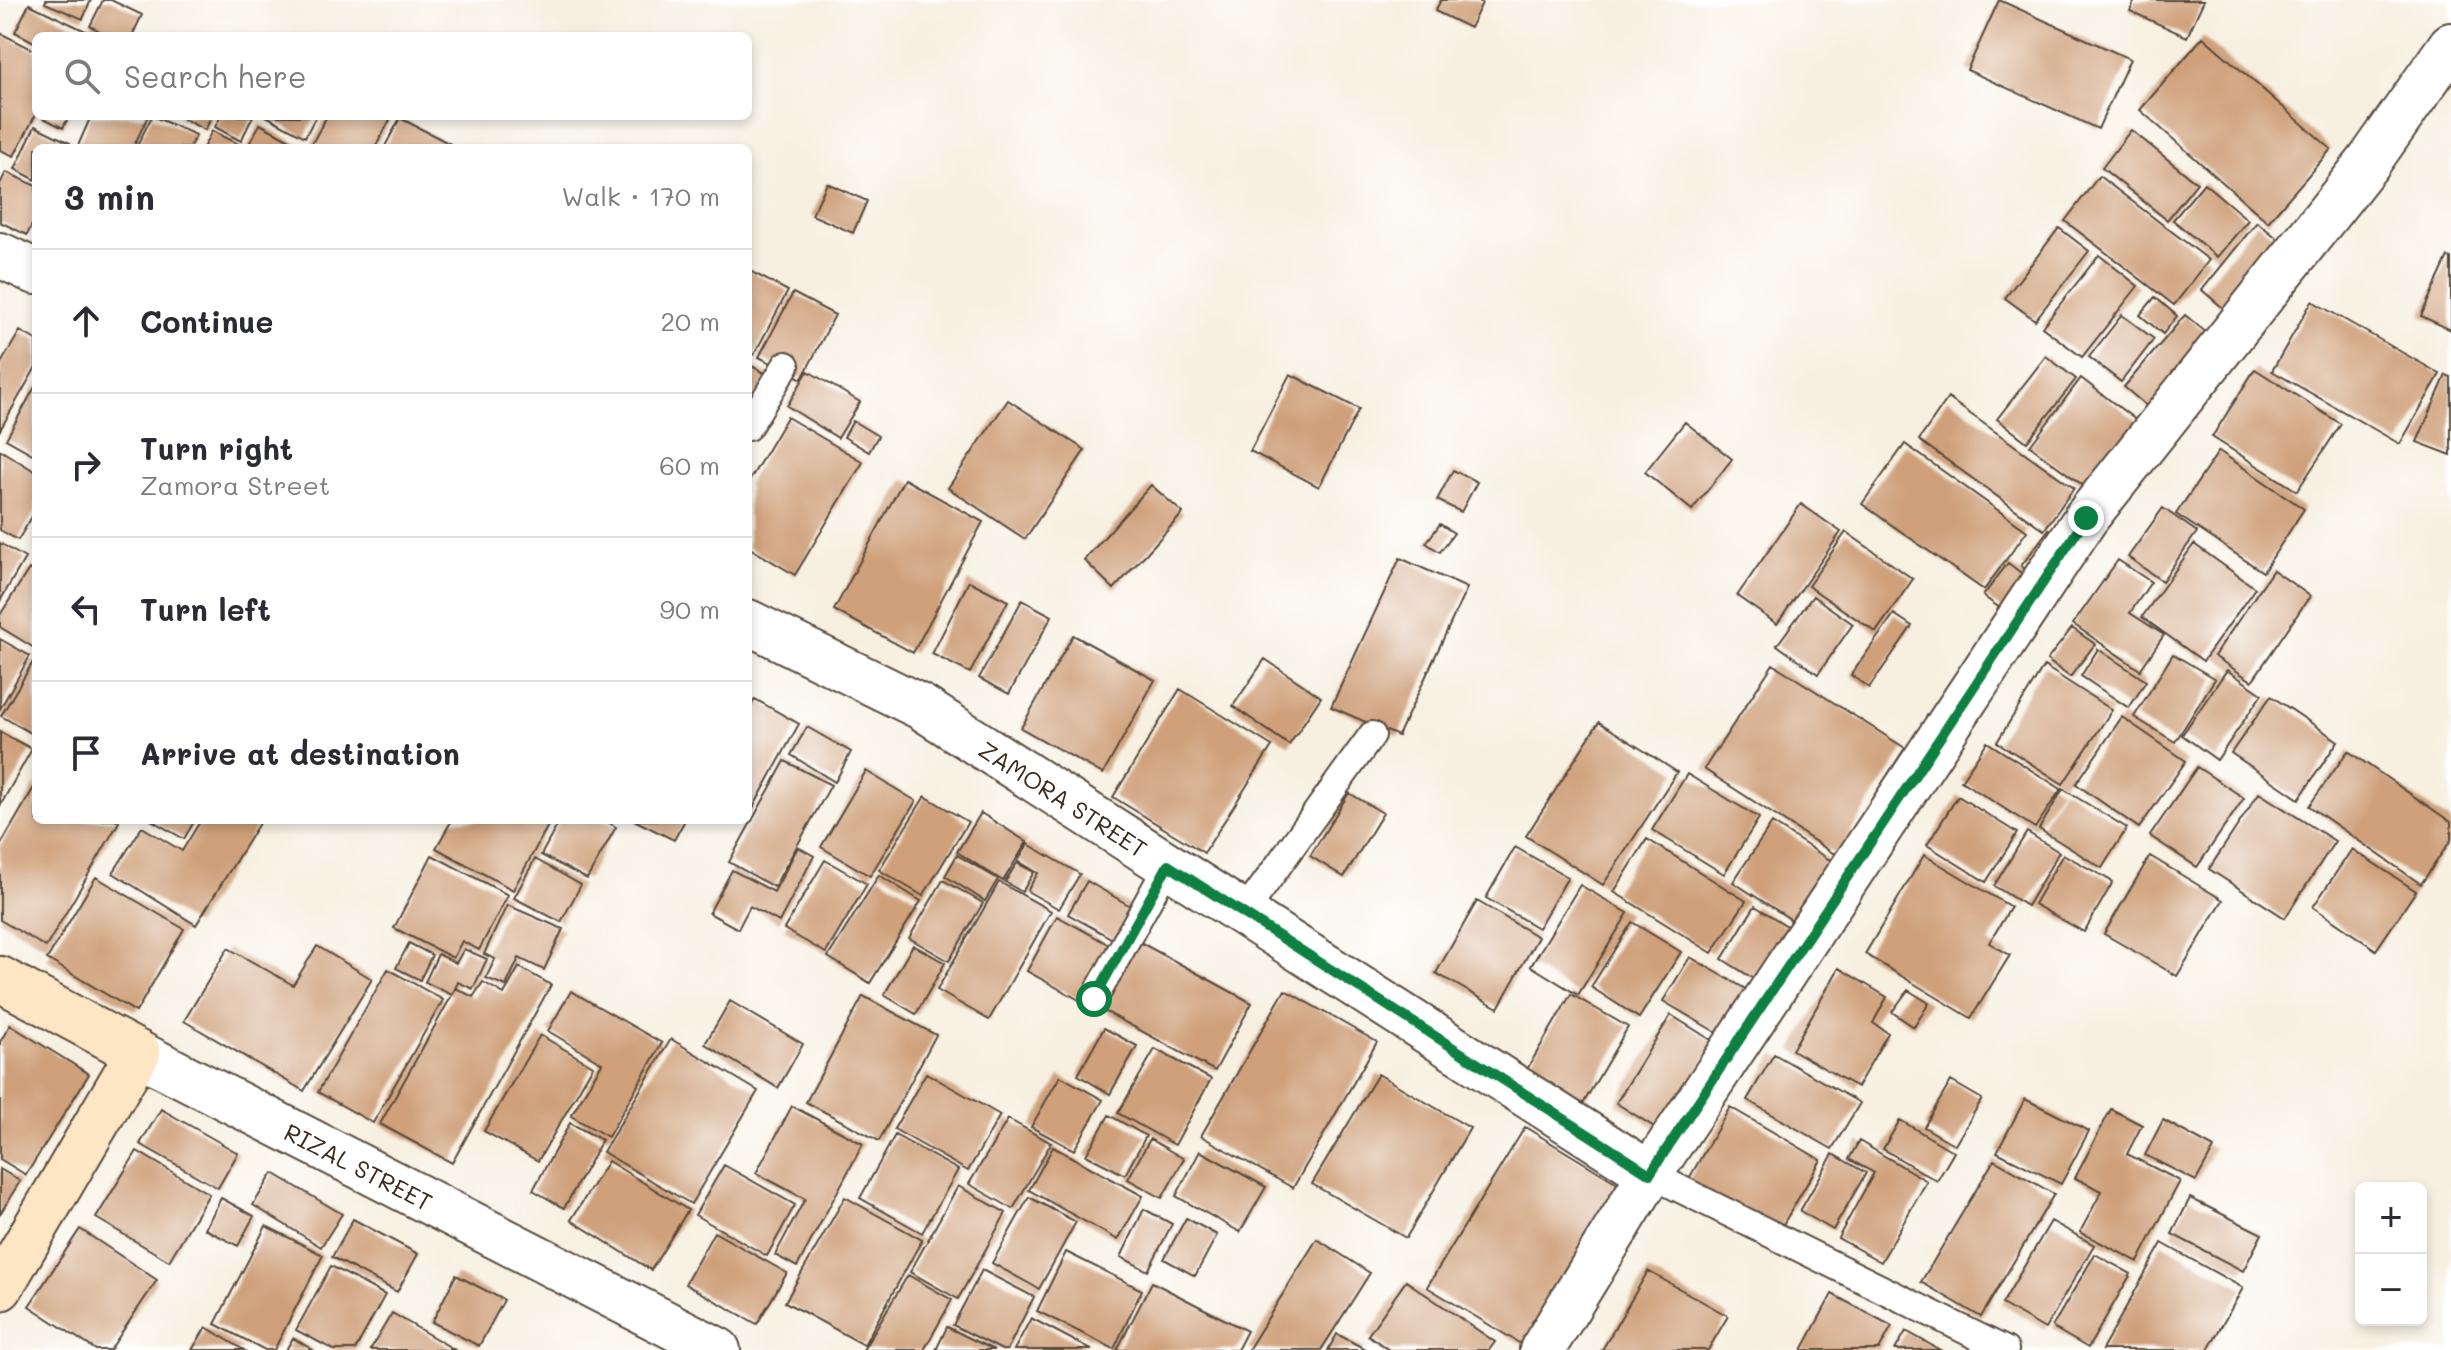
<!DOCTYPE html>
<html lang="en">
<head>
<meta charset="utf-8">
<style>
  body { margin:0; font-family:Mali,sans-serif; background:#f7f7f7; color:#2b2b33 }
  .controls { position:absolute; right:24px; bottom:24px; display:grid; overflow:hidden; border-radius:12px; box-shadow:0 4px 12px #0003 }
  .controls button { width:72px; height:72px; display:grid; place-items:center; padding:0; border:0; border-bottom:2px solid #e1e1e2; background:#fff; color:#2b2b33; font:40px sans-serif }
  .stop { position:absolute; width:24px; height:24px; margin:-18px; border:6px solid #0b8043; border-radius:50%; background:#fff }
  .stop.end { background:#0b8043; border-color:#fff; box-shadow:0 2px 8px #0008 }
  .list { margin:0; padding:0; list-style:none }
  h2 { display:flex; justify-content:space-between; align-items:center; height:104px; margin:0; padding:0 32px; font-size:34px }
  h2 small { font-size:26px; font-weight:400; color:#7c7c81 }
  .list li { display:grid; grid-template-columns:52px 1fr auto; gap:24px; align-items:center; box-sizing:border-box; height:144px; padding:0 32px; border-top:2px solid #e1e1e2 }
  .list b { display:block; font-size:30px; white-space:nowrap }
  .list p { margin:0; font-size:26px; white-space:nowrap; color:#7c7c81 }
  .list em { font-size:26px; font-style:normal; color:#7c7c81 }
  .icon { flex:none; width:44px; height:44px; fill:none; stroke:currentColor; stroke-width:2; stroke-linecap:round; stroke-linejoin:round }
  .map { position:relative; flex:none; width:2451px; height:1350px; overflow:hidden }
  .search { position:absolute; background:#fff; box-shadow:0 4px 12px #0003; left:32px; top:32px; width:720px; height:88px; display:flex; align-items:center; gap:20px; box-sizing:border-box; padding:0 28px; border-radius:12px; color:#7c7c81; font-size:30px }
  .panel { position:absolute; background:#fff; box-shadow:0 4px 12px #0003; left:32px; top:144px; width:720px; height:680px; border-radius:12px }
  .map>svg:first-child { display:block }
</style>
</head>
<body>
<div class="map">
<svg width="2451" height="1350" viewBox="0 0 2451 1350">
  <rect width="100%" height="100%" fill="#fff"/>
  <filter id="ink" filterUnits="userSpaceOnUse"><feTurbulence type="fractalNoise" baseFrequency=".0125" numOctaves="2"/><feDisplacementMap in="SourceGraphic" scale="16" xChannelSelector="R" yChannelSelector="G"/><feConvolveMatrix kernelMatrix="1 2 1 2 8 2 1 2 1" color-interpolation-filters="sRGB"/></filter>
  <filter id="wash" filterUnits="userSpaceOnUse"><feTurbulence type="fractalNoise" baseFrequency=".006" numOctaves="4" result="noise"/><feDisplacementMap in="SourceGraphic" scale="32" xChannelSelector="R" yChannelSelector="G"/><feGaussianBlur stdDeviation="1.8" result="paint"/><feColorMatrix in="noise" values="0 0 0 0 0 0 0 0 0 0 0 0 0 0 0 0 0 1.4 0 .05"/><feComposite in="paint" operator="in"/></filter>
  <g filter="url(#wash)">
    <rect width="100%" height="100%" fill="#f7f0e1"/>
    <g id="blocks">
      <path fill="#cfa07a" d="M46,0H91L83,19L45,3Z
        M103,0H111L142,15L132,36H109L90,26Z
        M1441,0H1477L1482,3L1470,28L1435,11Z
        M1999,0L2130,59L2098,129L1967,70Z
        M2135,0H2204L2187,37L2130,11Z
        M29,4L96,36H36V43L15,32Z
        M0,33L36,51V114L14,156L0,150Z
        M2203,37L2331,149L2268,222L2140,110Z
        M40,116H69L63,128Z
        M91,116H148L133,148H77Z
        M152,116L196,135L189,148H136Z
        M177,116H212L205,130Z
        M221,116H253L241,141L215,127Z
        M266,116H316L305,137Z
        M327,116H392L375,148H313L310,147Z
        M400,118L458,148H384Z
        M260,124L305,148H247Z
        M35,126L70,143L67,148H36V180L15,169Z
        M2131,130L2197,183L2167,220L2102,168Z
        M212,131L240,145L238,148H203Z
        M6,172L36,186V216L27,235L0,222V184Z
        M2099,176L2209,260L2174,305L2065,221Z
        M827,183L867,201L853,233L812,215Z
        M2204,183L2248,220L2217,257L2173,220Z
        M2257,222L2293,251L2236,319L2202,290Z
        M2059,228L2089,251L2035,320L2005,298Z
        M2099,255L2138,286L2082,357L2042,327Z
        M2448,257L2451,258V330L2421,316Z
        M748,270L788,291L754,355L748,352Z
        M793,293L835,315L802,379L759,357Z
        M2155,297L2177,316L2163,334L2140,315Z
        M2312,301L2440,374L2400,444L2272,371Z
        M2122,315L2154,339L2121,382L2089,357Z
        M2185,315L2218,342L2156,414L2124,387Z
        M20,331L36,340V367L0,430V365Z
        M2046,356L2076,379L2027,442L1997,419Z
        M748,364L768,375L748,409Z
        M2255,369L2341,424L2297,491L2212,437Z
        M808,371L860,402L838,438L787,406Z
        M1290,374L1359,409L1319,487L1250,451Z
        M2446,375L2451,377V455L2417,442Z
        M2081,378L2150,431L2099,497L2030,446Z
        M36,385V456L6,439Z
        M1948,398L2074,488L2044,530L1919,440Z
        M1008,400L1085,450L1025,539L948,488Z
        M787,417L863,462L795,575L748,547V483Z
        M853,421L878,436L869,452L844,437Z
        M1685,422L1732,459L1692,510L1645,472Z
        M1905,444L2027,531L1984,590L1862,504Z
        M0,450L36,472V510L18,540L0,530Z
        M2219,451L2304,509L2263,572L2176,514Z
        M1453,470L1477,482L1461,512L1437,500Z
        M904,479L983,522L913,653L834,610Z
        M1151,485L1183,513L1114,589L1084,560Z
        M1801,504L1841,532L1777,624L1737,596Z
        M2163,508L2197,532L2162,581L2128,557Z
        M1440,524L1454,533L1440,552L1426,543Z
        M2049,529L2067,543L2039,579L2021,566Z
        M1846,532L1913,579L1876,632L1808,586Z
        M0,543L25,558L0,601Z
        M2194,544L2255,588L2203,661L2142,617Z
        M1400,558L1467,588L1398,736L1331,707Z
        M2118,560L2151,582L2130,613L2164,635L2140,670L2073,624Z
        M2008,563L2038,586L2014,618L1983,596Z
        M29,569L36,574V649L0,627V615Z
        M2273,570L2310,596L2252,681L2214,656Z
        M969,581L1008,601L970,673L932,654Z
        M1813,596L1853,624L1818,674L1777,645Z
        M1022,600L1052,616L1009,694L979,678Z
        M1894,614L1912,626L1869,688L1851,675Z
        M2072,628L2095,644L2070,677L2047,660Z
        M1073,635L1155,680L1103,774L1021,728Z
        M0,639L30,656L0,709Z
        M2098,649L2146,681L2129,708L2081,676Z
        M2173,654L2215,679L2175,742L2134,717Z
        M36,657V736L1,716Z
        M1265,659L1321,697L1289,745L1233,706Z
        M1773,664L1905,748L1836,855L1704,769Z
        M2044,666L2112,710L2063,784L1997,742Z
        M2227,670L2262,694L2217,760L2182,735Z
        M1180,689L1272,746L1204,853L1113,797Z
        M2271,696L2338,741L2299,799L2231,753Z
        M755,699L799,724L748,817V711Z
        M2122,717L2186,761L2139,828L2076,784Z
        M1599,722L1677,772L1603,885L1526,836Z
        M807,727L851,752L835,782L791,755Z
        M0,732L32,749L0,806Z
        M1987,742L2061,789L2035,828L1961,781Z
        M2348,751L2451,822V840L2421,884L2309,806Z
        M785,761L831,785L774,887L729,862Z
        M2197,767L2244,798L2197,867L2150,836Z
        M866,771L916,801L870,876L821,847Z
        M1687,774L1759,818L1724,874L1652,830Z
        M36,784V820H115L119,822L46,947L0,920V846Z
        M2063,789L2127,828L2102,868L2039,829Z
        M1349,793L1383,813L1344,877L1310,856Z
        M2259,793L2335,841L2285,918L2209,869Z
        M925,796L968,822L923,896L879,870Z
        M1958,796L2017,833L1986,882L1927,845Z
        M981,813L1027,842L1003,881L957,852Z
        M151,820H195L184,839Z
        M201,820H261L196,925L113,873L142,827L182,851Z
        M452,820H551L513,890L436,848Z
        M560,820H604L616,827L587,879L541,855Z
        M634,820H685L674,840Z
        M1772,823L1836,864L1798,924L1733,882Z
        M2027,832L2059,852L2027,906L1994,886Z
        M1647,839L1746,901L1712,953L1614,892Z
        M1028,844L1080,874L1059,909L1027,891L1038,873L1018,861Z
        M798,847L814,856L779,922L750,906L738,929L709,913L732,870L774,892Z
        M1515,847L1568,877L1538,928L1486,898Z
        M2352,849L2416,891L2376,950L2313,907Z
        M2063,854L2113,882L2084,932L2034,904Z
        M432,855L508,895L479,950L462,941L453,958L394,928Z
        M957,855L998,879L985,901L945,876Z
        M1924,855L2011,907L1989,943L2010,955L1971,1018L1865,954Z
        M2150,856L2223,900L2177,976L2104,934Z
        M535,859L581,885L561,922L514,898Z
        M825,860L867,884L826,953L784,929Z
        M1017,863L1034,872L1022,892L1005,882Z
        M879,875L921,901L870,983L828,957Z
        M96,877L184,929L136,1012L47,959Z
        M943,880L983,903L949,961L909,938Z
        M1087,881L1139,911L1120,943L1068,914Z
        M999,882L1051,911L989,1020L937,990Z
        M1580,885L1628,913L1578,995L1531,966Z
        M1477,901L1538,937L1498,1008L1436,973Z
        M507,905L563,929L544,970L519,958L506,986L486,978L495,959L484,954Z
        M1755,906L1800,934L1767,987L1722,959Z
        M1057,916L1111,946L1081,1001L1027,971Z
        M1632,922L1681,952L1639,1018L1591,987Z
        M1134,939L1252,1003L1215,1071L1097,1007Z
        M409,943L432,955L420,980L396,968Z
        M913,945L945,963L916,1014L884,995Z
        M317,946L372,979L304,1091L184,1021L228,948L293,985Z
        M464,949L487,959L473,989L458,982L452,995L425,982L438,954L456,963Z
        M1690,957L1751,992L1724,1037L1663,1001Z
        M519,967L551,985L452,1163L380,1124L456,988L473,997L483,982L504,994Z
        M1839,968L1887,997L1873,1023L1888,1033L1857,1087L1792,1050Z
        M388,969L443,1000L373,1123L318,1092Z
        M1285,990L1377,1042L1293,1188L1201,1136Z
        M1908,990L1929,1003L1914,1027L1892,1012Z
        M571,991L662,1043L608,1137L571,1116L602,1063L548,1031Z
        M1571,994L1628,1027L1583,1104L1526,1071Z
        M863,996L936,1035L879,1141L806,1102Z
        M730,1001L803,1044L778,1088L705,1044Z
        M1671,1015L1716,1043L1661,1131L1616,1103Z
        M10,1025L89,1074L26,1175L0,1159V1042Z
        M1104,1028L1137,1046L1110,1094L1078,1075Z
        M540,1035L593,1066L538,1161L484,1131Z
        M671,1039L758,1091L691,1204L603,1152Z
        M1155,1049L1211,1079L1175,1145L1118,1113Z
        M1774,1054L1860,1103L1832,1149L1747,1100Z
        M926,1073L1000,1115L968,1171L894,1129Z
        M1378,1074L1470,1128L1406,1238L1312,1184Z
        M1060,1076L1103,1100L1074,1150L1031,1127Z
        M1951,1081L1982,1099L1955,1145L1924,1127Z
        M2025,1099L2089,1131L2061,1184L1997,1152Z
        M792,1106L863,1144L797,1267L775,1255L805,1199L756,1173Z
        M1730,1107L1821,1160L1778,1233L1687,1182Z
        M161,1109L238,1153L218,1188L140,1144Z
        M2111,1109L2142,1125L2127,1154L2180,1181L2138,1262L2080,1232L2102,1191L2075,1178Z
        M1109,1115L1146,1136L1125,1175L1086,1155Z
        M1008,1119L1051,1143L1013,1209L969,1184Z
        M1900,1120L1954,1152L1937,1181L1883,1149Z
        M2163,1120L2214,1148L2196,1181L2145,1155Z
        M570,1123L602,1140L564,1208L533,1190Z
        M1525,1127L1622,1186L1524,1346L1427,1287Z
        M895,1135L958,1170L922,1233L860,1198Z
        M1150,1139L1184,1159L1162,1198L1128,1179Z
        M1859,1141L1927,1181L1881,1262L1838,1238L1874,1173L1849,1159Z
        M1053,1147L1143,1196L1118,1240L1029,1190Z
        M137,1151L209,1194L169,1261L96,1218Z
        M1200,1151L1266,1187L1240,1232L1176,1196Z
        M1833,1154L1866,1173L1833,1230L1800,1211Z
        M1994,1160L2054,1194L1981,1317L1921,1282Z
        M608,1161L688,1210L651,1270L571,1220Z
        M724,1165L795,1205L767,1256L695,1215Z
        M0,1169L20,1181L0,1214Z
        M273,1173L342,1214L321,1247L253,1205Z
        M958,1186L1006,1213L958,1299L910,1272Z
        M845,1197L922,1240L864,1345L785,1302Z
        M1029,1197L1076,1222L1039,1289L992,1263Z
        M221,1198L254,1216L238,1246L205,1229Z
        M2190,1198L2262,1234L2243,1271L2172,1234Z
        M1144,1209L1172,1224L1148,1271L1121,1257Z
        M1186,1218L1217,1235L1195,1276L1164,1259Z
        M353,1219L418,1254L397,1292L332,1257Z
        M2051,1221L2094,1245L2045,1329L2002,1304Z
        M266,1226L323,1255L274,1350H265L215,1324Z
        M80,1229L157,1280L110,1350H96L29,1306Z
        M714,1232L787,1273L757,1324L685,1284Z
        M1317,1239L1370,1273L1321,1350H1248Z
        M2162,1243L2243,1288L2208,1350H2102Z
        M1066,1252L1142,1290L1114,1349L1037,1311Z
        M2095,1254L2131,1274L2088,1348L2052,1327Z
        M331,1266L385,1295L355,1350H334L296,1330Z
        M982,1270L1034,1297L1007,1350H1002L953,1325Z
        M1648,1271L1728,1316L1708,1350H1602Z
        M456,1275L504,1300L479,1346L432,1322Z
        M908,1275L952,1300L924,1350H863Z
        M1406,1281L1495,1342L1489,1350H1389L1368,1335Z
        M1152,1282L1247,1331L1237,1350H1117Z
        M1832,1294L1892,1326L1879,1350H1802Z
        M392,1313L455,1350H370Z
        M1031,1318L1092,1350H1014Z
        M206,1327L244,1350H192Z
        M947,1327L994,1350H936Z
        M1906,1331L1940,1350H1895Z
        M1337,1334L1367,1350H1328Z
        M293,1338L313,1350H286Z"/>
    </g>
  </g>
  <g filter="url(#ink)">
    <use href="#blocks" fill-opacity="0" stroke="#57483b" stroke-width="2"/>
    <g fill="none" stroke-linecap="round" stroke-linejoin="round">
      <g stroke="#57483b" stroke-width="30">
        <path id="service" d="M748,427L786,365
          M1244,913L1372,735
          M1094,999L1168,865
          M1650,1174L2005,1350"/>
      </g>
      <g stroke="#57483b" stroke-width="48">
        <g id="minor">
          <path d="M0,255L36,272"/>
          <path id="s1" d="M748,622L921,707L1650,1174"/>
          <path d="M1542,1350L1650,1174L2086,518L2368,163L2451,45"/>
        </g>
      </g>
      <g stroke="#57483b" stroke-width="48">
        <g id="tertiary">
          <path id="s2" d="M138,1053L718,1350"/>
        </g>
      </g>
      <g stroke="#57483b" stroke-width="48">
        <path id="secondary" d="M0,979L138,1053L0,1288"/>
      </g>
      <use href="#service" stroke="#fff" stroke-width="26"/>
      <use href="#minor" stroke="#fff" stroke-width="44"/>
      <use href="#tertiary" stroke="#fff" stroke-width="44"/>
      <use href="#secondary" stroke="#fce6c4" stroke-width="44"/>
    </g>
  </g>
  <g fill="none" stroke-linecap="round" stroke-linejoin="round" filter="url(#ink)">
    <path stroke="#0b8043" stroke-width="10" d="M1094,999L1168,865L1650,1174L2086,518"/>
  </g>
  <g text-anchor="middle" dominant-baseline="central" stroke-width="6" stroke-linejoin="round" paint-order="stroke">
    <g font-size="24" fill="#3b2a1e" stroke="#fff">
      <text stroke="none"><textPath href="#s1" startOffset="362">ZAMORA STREET</textPath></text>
      <text stroke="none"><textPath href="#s2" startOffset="248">RIZAL STREET</textPath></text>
    </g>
  </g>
</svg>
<div class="controls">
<button>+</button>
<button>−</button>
</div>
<div class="stop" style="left:1094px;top:999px"></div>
<div class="stop end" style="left:2086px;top:518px"></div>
<div class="search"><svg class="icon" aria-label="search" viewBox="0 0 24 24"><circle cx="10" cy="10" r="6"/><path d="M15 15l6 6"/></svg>Search here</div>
<section class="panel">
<h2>3 min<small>Walk · 170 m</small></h2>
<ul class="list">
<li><svg class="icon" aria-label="ahead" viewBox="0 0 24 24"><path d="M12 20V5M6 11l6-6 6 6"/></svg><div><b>Continue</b></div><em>20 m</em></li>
<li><svg class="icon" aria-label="right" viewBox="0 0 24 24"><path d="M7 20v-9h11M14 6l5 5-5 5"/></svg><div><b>Turn right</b><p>Zamora Street</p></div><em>60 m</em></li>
<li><svg class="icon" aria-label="left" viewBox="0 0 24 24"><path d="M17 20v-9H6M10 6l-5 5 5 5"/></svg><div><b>Turn left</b></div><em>90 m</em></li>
<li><svg class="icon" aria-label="arrive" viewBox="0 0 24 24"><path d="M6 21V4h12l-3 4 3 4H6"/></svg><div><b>Arrive at destination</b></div></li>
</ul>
</section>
</div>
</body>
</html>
